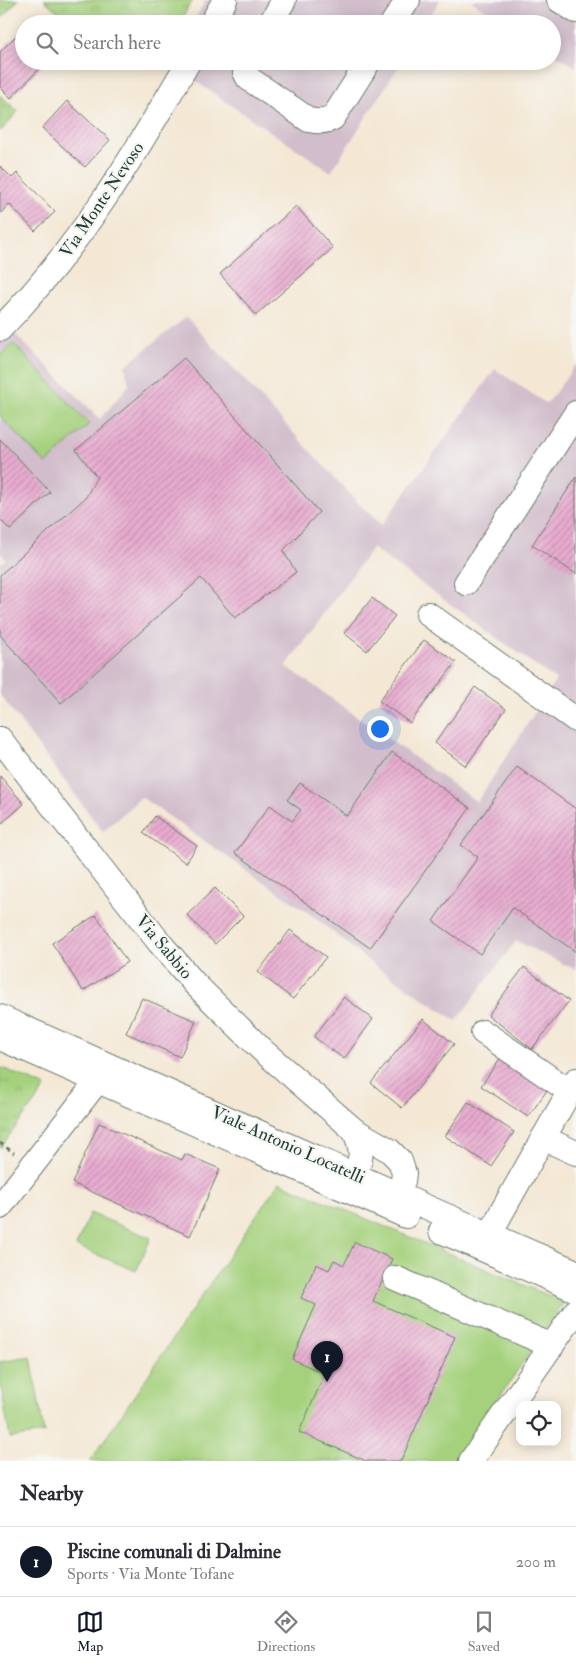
<!DOCTYPE html>
<html lang="en">
<head>
<meta charset="utf-8">
<style>
  body { margin:0; font-family:"IM FELL Double Pica",serif; background:#f7f7f7; color:#2b2b33 }
  .controls { position:absolute; right:15px; bottom:15px; display:grid; overflow:hidden; border-radius:10px; box-shadow:0 2px 12px #0003 }
  .controls button { width:45px; height:45px; display:grid; place-items:center; padding:0; border:0; border-bottom:1px solid #e1e1e2; background:#fff; color:#2b2b33; font:25px sans-serif }
  .you { position:absolute; left:379px; top:728px; width:18px; height:18px; margin:-12px; border:4px solid #fff; border-radius:50%; background:#1a73e8; box-shadow:0 0 0 8px #1a73e833 }
  .badge { display:grid; place-items:center; width:32px; height:32px; border-radius:50%; background:#111827; color:#fff; font-size:16px; font-weight:700 }
  .pin { position:absolute; translate:-50% -41px; filter:drop-shadow(0 1px 2px #0008) }
  .pin::after { content:''; position:absolute; top:26px; width:18px; height:15px; background:inherit; clip-path:polygon(0 0,100% 0,50% 100%) }
  .list { margin:0; padding:0; list-style:none }
  h2 { display:flex; justify-content:space-between; align-items:center; height:65px; margin:0; padding:0 20px; font-size:21px }
  h2 small { font-size:16px; font-weight:400; color:#7c7c81 }
  .list li { display:grid; grid-template-columns:32px 1fr auto; gap:15px; align-items:center; box-sizing:border-box; height:70px; padding:0 20px; border-top:1px solid #e1e1e2 }
  .list b { display:block; font-size:19px; white-space:nowrap }
  .list p { margin:0; font-size:16px; white-space:nowrap; color:#7c7c81 }
  .list em { font-size:16px; font-style:normal; color:#7c7c81 }
  .icon { flex:none; width:28px; height:28px; fill:none; stroke:currentColor; stroke-width:2; stroke-linecap:round; stroke-linejoin:round }
  .map { position:relative; flex:none; width:576px; height:1461px; overflow:hidden }
  .search { position:absolute; background:#fff; box-shadow:0 2px 12px #0003; left:15px; right:15px; top:15px; height:55px; display:flex; align-items:center; gap:12px; box-sizing:border-box; padding:0 18px; border-radius:28px; color:#7c7c81; font-size:19px }
  .sheet { height:135px; background:#fff }
  nav { display:flex; justify-content:space-around; align-items:center; box-sizing:border-box; height:70px; border-top:1px solid #e1e1e2; background:#fff; font-size:14px; color:#7c7c81 }
  nav a { display:grid; justify-items:center; gap:2px }
  nav .on { color:#111827 }
  .map>svg:first-child { display:block }
</style>
</head>
<body>
<div class="map">
<svg width="576" height="1461" viewBox="0 0 576 1461">
  <defs>
    <pattern id="grass-tufts" width="24" height="20" patternUnits="userSpaceOnUse" patternTransform="scale(1.25)"><rect width="24" height="20" fill="#a5d17d"/><path d="M3 7l-1-3M5 7V3M7 7l1-3M15 17l-1-3M17 17v-4M19 17l1-3" fill="none" stroke="#8eb46d"/></pattern>
    <pattern id="building-hatch" width="6" height="6" patternUnits="userSpaceOnUse" patternTransform="scale(1.25)"><rect width="6" height="6" fill="#e9acd0"/><path d="M-1 1l2-2M0 6l6-6M5 7l2-2" fill="none" stroke="#bc8daa"/></pattern>
  </defs>
  <rect width="100%" height="100%" fill="#f6f6f2"/>
  <filter id="ink" filterUnits="userSpaceOnUse"><feTurbulence type="fractalNoise" baseFrequency=".02" numOctaves="2"/><feDisplacementMap in="SourceGraphic" scale="10" xChannelSelector="R" yChannelSelector="G"/><feConvolveMatrix kernelMatrix="1 2 1 2 8 2 1 2 1" color-interpolation-filters="sRGB"/></filter>
  <filter id="wash" filterUnits="userSpaceOnUse"><feTurbulence type="fractalNoise" baseFrequency=".0096" numOctaves="4" result="noise"/><feDisplacementMap in="SourceGraphic" scale="20" xChannelSelector="R" yChannelSelector="G"/><feGaussianBlur stdDeviation="1.12" result="paint"/><feColorMatrix in="noise" values="0 0 0 0 0 0 0 0 0 0 0 0 0 0 0 0 0 1.4 0 .05"/><feComposite in="paint" operator="in"/></filter>
  <g filter="url(#wash)">
    <rect width="100%" height="100%" fill="#f4e8d5"/>
    <path fill="#d1bdcb" fill-rule="evenodd" d="M206,0H440L425,24H192Z
      M470,0H576V67L552,52V24H507Z
      M169,61H402L331,172L168,63Z
      M186,317L361,506L382,525L495,369L547,404L576,364V970L516,941L456,1021L371,963L313,916L141,797L103,832L0,695V564L6,559L0,552V343L12,331L100,419L129,385L125,366ZM372,548L556,680L477,802L286,666Z"/>
    <path fill="url(#grass-tufts)" stroke="#628758" d="M0,0H18L0,20Z
      M44,0H193L178,24H73Z
      M0,95L18,111L0,132Z
      M0,1067L46,1087L0,1148Z"/>
    <path fill="#a5d17d" stroke="#628758" d="M14,344L89,424L46,464L0,416V356Z
      M279,1182L564,1302L456,1461H90Z
      M90,1213L151,1238L136,1271L76,1246Z
      M31,1357L44,1433L10,1438L0,1380V1362Z"/>
    <g id="blocks">
      <path fill="url(#building-hatch)" d="M24,28V61H47L11,98L0,87V52Z
        M67,101L110,140L85,167L42,128Z
        M0,166L12,178L17,173L55,212L35,231L9,204L0,214Z
        M296,206L333,248L256,315L220,274Z
        M184,358L319,512L283,551L296,572L235,618L201,578L61,703L0,635V575L86,497L97,477L76,450Z
        M0,439L50,492L10,530L0,519Z
        M576,477V574L532,545Z
        M372,598L395,616L367,651L344,633Z
        M424,640L456,662L410,723L379,701Z
        M475,687L506,709L466,766L435,743Z
        M392,752L470,808L370,948L235,853L270,805L292,821L301,810L287,800L300,783L347,816Z
        M517,767L576,809V952L513,908L480,954L433,921L478,857L461,845Z
        M0,776L24,804L0,825Z
        M155,816L197,846L186,863L143,833Z
        M215,888L243,916L215,944L187,915Z
        M96,915L127,962L83,991L52,943Z
        M290,930L326,957L293,999L258,972Z
        M524,967L569,1001L532,1049L488,1015Z
        M344,997L373,1019L344,1059L314,1037Z
        M142,998L196,1021L180,1057L126,1033Z
        M423,1019L454,1044L402,1108L371,1083Z
        M501,1057L548,1089L528,1117L481,1086Z
        M468,1102L514,1132L491,1166L445,1136Z
        M99,1123L182,1160L185,1154L220,1169L190,1236L72,1183Z
        M355,1242L392,1259L373,1301L455,1337L401,1461H366L299,1432L325,1374L292,1359L316,1305L301,1298L316,1264L329,1270L334,1260L344,1265Z"/>
    </g>
  </g>
  <g filter="url(#ink)">
    <use href="#blocks" fill-opacity="0" stroke="#6a796c" stroke-width="1"/>
    <g fill="none" stroke-linecap="round" stroke-linejoin="round">
      <g stroke="#6a796c" stroke-width="26">
        <path id="minor" d="M559,0L576,11
          M211,24L225,0
          M270,24L284,0
          M392,24L408,0
          M248,61L245,72L248,78L309,120C319,122 324,122 333,118L369,61
          M0,329C77,250 134,156 189,61
          M466,583L576,413
          M428,614L576,720
          M0,739L159,942L195,984L262,1050L354,1130L389,1150L400,1161L404,1173L403,1181L392,1209
          M0,1017L424,1206L576,1272
          M483,1032L569,1091
          M0,1038L406,1216
          M543,1138L576,1153
          M346,1188C359,1164 367,1157 354,1130
          M0,1207L106,1070
          M441,1231L576,1290
          M485,1247L500,1215L576,1080
          M395,1278L552,1346
          M471,1461L576,1311"/>
      </g>
      <path stroke="#6a796c" stroke-width="3" stroke-dasharray="4 4" stroke-linecap="butt" d="M0,1143L14,1153"/>
      <use href="#minor" stroke="#fff" stroke-width="24"/>
    </g>
  </g>
  <g text-anchor="middle" dominant-baseline="central" stroke-width="4.5" stroke-linejoin="round" paint-order="stroke">
    <g font-size="18" fill="#1f3d34" stroke="#f6f6f2">
      <text transform="translate(102 200) rotate(-56)">Via Monte Nevoso</text>
      <text transform="translate(164 947) rotate(50)">Via Sabbio</text>
      <text transform="translate(288 1145) rotate(24)">Viale Antonio Locatelli</text>
    </g>
  </g>
</svg>
<div class="controls">
<button><svg class="icon" aria-label="locate" viewBox="0 0 24 24"><circle cx="12" cy="12" r="6"/><path d="M12 2v4M12 18v4M2 12h4M18 12h4"/></svg></button>
</div>
<div class="you"></div>
<div class="pin badge" style="left:327px;top:1382px">1</div>
<div class="search"><svg class="icon" aria-label="search" viewBox="0 0 24 24"><circle cx="10" cy="10" r="6"/><path d="M15 15l6 6"/></svg>Search here</div>
</div>
<section class="sheet">
<h2>Nearby<small></small></h2>
<ul class="list">
<li><span class="badge">1</span><div><b>Piscine comunali di Dalmine</b><p>Sports · Via Monte Tofane</p></div><em>200 m</em></li>
</ul>
</section>
<nav>
<a class="on"><svg class="icon" aria-label="map" viewBox="0 0 24 24"><path d="M3 6l6-2 6 2 6-2v14l-6 2-6-2-6 2zM9 4v14M15 6v14"/></svg>Map</a>
<a><svg class="icon" aria-label="directions" viewBox="0 0 24 24"><path d="M12 3l9 9-9 9-9-9zM9 14v-3h6M13 9l2 2-2 2"/></svg>Directions</a>
<a><svg class="icon" aria-label="saved" viewBox="0 0 24 24"><path d="M7 4h10v16l-5-4-5 4z"/></svg>Saved</a>
</nav>
</body>
</html>
